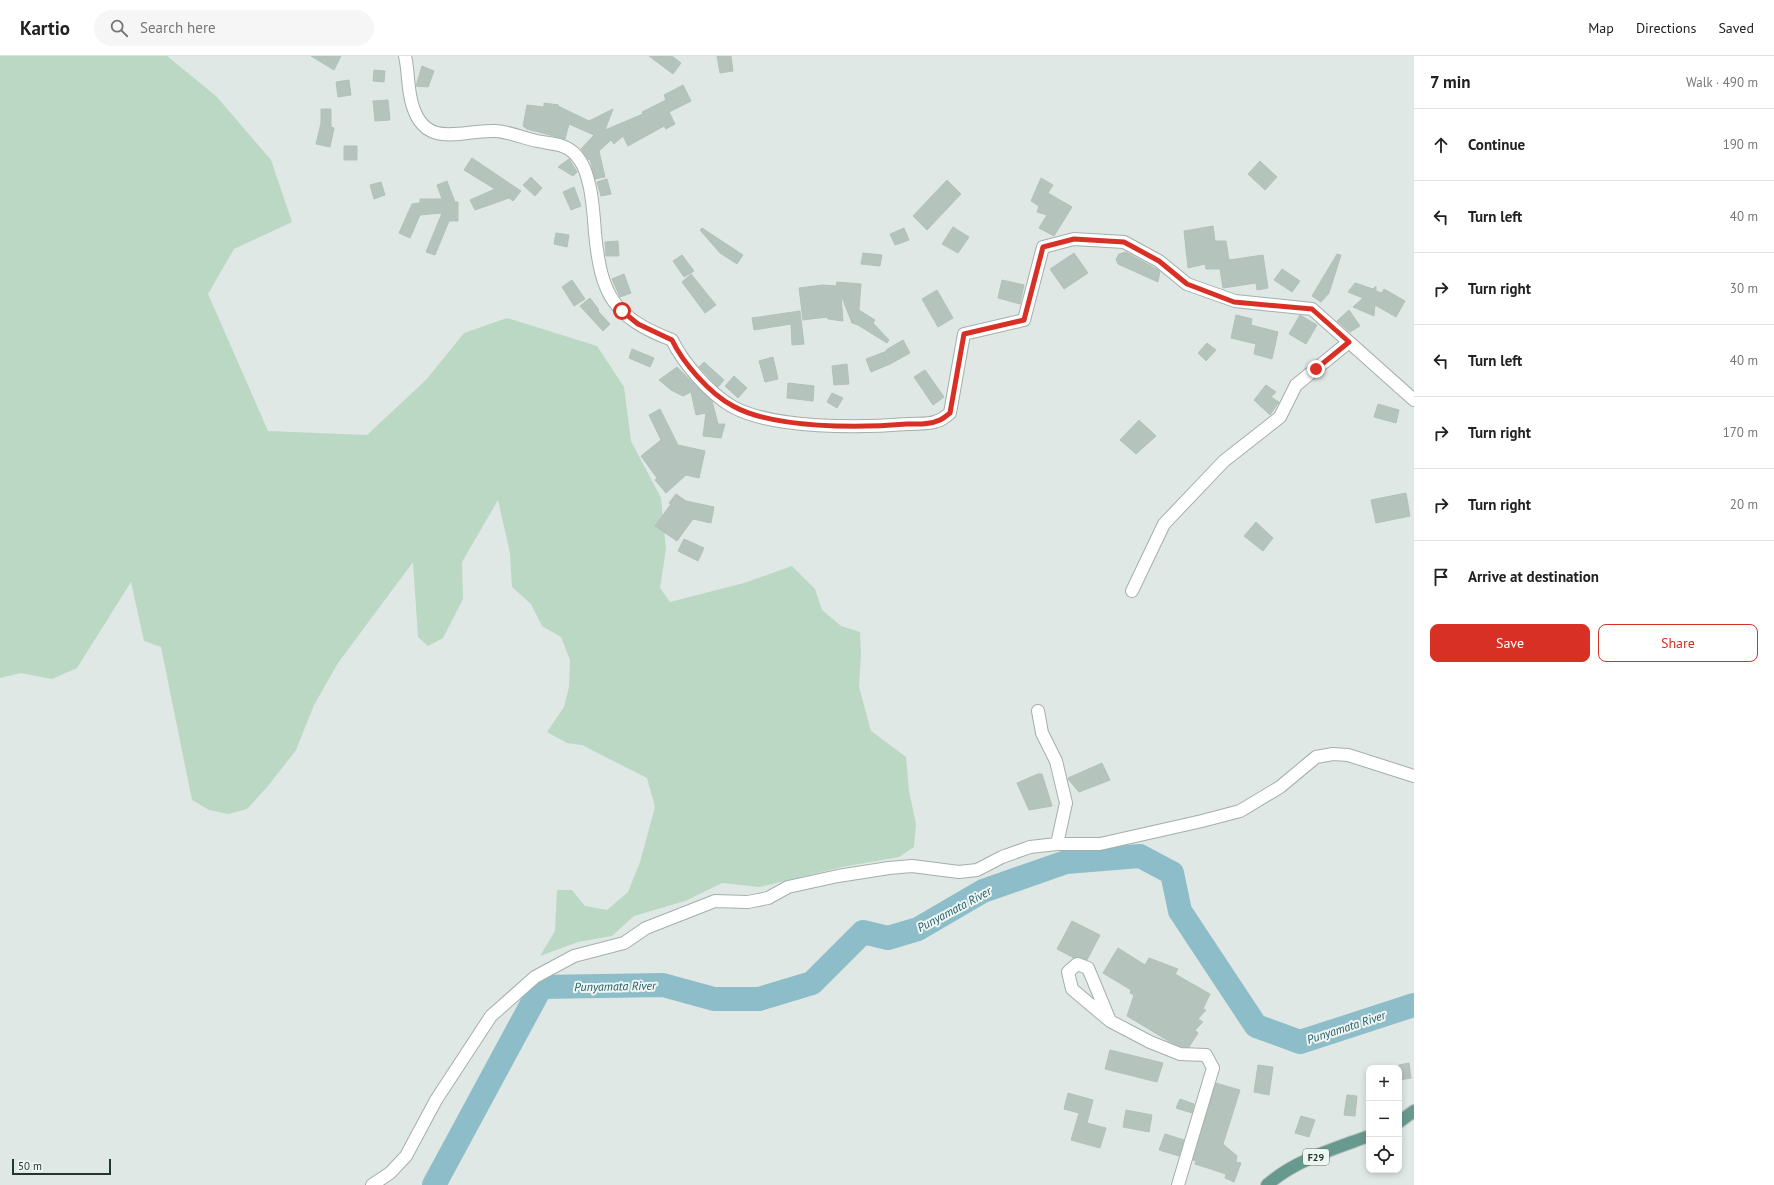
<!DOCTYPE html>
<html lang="en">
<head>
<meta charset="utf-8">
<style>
  body { margin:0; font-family:"PT Sans",sans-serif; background:#f6f6f6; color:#222 }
  .controls { position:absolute; right:12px; bottom:12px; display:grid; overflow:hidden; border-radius:8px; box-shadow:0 2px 6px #0003 }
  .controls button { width:36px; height:36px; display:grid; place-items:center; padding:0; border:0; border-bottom:1px solid #e0e0e0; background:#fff; color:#222; font:20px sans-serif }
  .scale { position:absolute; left:12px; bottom:10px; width:99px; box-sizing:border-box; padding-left:4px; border:2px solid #223631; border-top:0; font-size:11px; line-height:14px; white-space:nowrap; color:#223631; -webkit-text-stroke:3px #eff6f2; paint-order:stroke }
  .stop { position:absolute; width:12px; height:12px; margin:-9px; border:3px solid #d93025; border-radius:50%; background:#fff }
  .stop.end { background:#d93025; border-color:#fff; box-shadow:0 1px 4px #0008 }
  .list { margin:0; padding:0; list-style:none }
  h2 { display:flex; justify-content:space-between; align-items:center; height:52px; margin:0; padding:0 16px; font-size:17px }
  h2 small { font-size:13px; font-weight:400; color:#767676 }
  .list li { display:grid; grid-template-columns:26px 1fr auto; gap:12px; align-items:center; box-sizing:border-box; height:72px; padding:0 16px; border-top:1px solid #e0e0e0 }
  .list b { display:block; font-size:15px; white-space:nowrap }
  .list em { font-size:13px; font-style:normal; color:#767676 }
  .actions { display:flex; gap:8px; padding:12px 16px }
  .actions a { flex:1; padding:9px 0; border:1px solid #d93025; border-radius:8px; text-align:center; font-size:14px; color:#d93025 }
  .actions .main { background:#d93025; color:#fff }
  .icon { flex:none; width:22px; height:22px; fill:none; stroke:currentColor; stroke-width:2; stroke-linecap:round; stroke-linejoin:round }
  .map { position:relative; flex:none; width:1414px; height:1129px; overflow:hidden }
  header { display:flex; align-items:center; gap:24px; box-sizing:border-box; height:56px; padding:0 20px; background:#fff; border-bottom:1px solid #e0e0e0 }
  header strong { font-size:19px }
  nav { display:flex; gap:22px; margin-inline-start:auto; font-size:14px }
  .search { width:280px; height:36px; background:#f6f6f6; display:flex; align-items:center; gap:10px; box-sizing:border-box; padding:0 14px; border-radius:22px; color:#767676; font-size:15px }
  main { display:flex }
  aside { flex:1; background:#fff }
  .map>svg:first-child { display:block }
</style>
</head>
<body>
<header>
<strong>Kartio</strong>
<div class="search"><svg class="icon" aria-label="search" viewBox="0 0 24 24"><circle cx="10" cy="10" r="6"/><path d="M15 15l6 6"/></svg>Search here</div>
<nav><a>Map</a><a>Directions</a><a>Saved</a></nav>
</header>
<main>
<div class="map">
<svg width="1414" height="1129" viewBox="0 0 1414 1129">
  <rect width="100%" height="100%" fill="#dfe8e4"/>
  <path fill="#bad8c3" d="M0,0H167L216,40L271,104L292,166L234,193L208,238L268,375L367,379L426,324L464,277L507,262L597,290L624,331L631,385L661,442L666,493L660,532L670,546L744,527L792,510L815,533L822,554L841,570L860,576L861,599L859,631L871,675L906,701L909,735L916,768L914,791L899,801L842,811L760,831L722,827L685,845L634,860L612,880L578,886L540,900L555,875L557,834H572L585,850L607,854L628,836L640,806L655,751L647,722L582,689L567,687L547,676L564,651L569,631L570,604L561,581L542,570L531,548L512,531L510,497L498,444L462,506L463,543L443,582L428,590L418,581L413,506L338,607L314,649L296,694L268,730L247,753L228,758L209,754L192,744L161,591L144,585L131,526L77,612L52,623L21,617L0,622Z"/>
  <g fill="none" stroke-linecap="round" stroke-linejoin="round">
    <path stroke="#8cbdc8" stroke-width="24" d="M434,1129L541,931L663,929L714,943H759L812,927L863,876L888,882L918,873L983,835L1066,806L1140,800L1172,817L1180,855L1256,970L1300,986L1414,949"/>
  </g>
  <path fill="#b5c3bd" stroke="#b2c1bb" d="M311,0H341L334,14Z
    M649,0H672L681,7L673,18Z
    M717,0H731L733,15L720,17Z
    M422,10L434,15L428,31L416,30Z
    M374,14L385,15L384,26L373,25Z
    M349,24L351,39L338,41L336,26Z
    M683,29L691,45L669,56L675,68L666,73L664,70L628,90L623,80L614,88L611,84L599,95L605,121L595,123L590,103L589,104L581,93L594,79L569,68L565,83L527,73L523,70L527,49L544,51V47L559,49L558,50L589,65L613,53L605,74L643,58L642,56L666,44L664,39Z
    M388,44L390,64L375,65L373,45Z
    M321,53H331V71L334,72L330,91L316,88L321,67Z
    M344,90H357V104H344Z
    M472,102L521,135L513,145L509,142L475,154L470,144L495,133L464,114Z
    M569,103L577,116L573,120L558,111Z
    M1260,105L1277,121L1265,134L1248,118Z
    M531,121L542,132L535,140L523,129Z
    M1041,122L1053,129L1048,137L1072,151L1054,180L1039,172L1047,159L1037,156L1039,150L1031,145Z
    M607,123L611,138L601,140L597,126Z
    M947,124L961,138L927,174L913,160Z
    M447,125L455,146H458V165H449L435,199L426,196L442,157L420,159L410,182L399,177L412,148L420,147V143H442L437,129Z
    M381,126L385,139L374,143L370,129Z
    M574,131L581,150L571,154L563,136Z
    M1213,170L1215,185H1226L1229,204L1263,199L1268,232L1257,234L1256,227L1223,232L1220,213H1206L1205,208L1188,212L1184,175Z
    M953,171L969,181L958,197L942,188Z
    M702,172L743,199L737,208L720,197L700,174Z
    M904,172L909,184L895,189L890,178Z
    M556,177L569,179L567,191L554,188Z
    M618,185L619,200H606L605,186Z
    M1126,196L1160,215L1158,226L1118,208L1116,203L1119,198Z
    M863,197L882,199L880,210L861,208Z
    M1074,197L1088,217L1064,233L1050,213Z
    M1337,198L1341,199L1329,237L1321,246L1312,240Z
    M682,199L694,215L684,221L673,205Z
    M1282,213L1300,225L1292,236L1274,224Z
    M624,218L631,237L620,241L612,223Z
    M691,218L716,249L705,257L682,226Z
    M572,224L585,243L574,250L562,231Z
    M1002,224L1024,229L1020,248L998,242Z
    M837,226L861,228L859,254L875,264L873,267L889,284L887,287L858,269L852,267L841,239L843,265L828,263L827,261L803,264L799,232L823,229L836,230Z
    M1355,227L1373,233L1376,230V235L1382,237L1384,233L1405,245L1396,261L1375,249L1374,260L1353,251L1363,242L1348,236Z
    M937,234L953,262L938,271L922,243Z
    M590,242L599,254L598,255L610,268L603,275L580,250Z
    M1349,254L1360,270L1350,276L1337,265Z
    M800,255L804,288L792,289L791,268L754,274L752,262Z
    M1236,259L1252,263L1251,269L1278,276L1272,303L1254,298L1256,288L1231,282Z
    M1300,259L1317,269L1306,288L1289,278Z
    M903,284L910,297L890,308L871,316L866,303L887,295L886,294Z
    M1207,287L1216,294L1206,305L1198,297Z
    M632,293L654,302L650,311L629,302Z
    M773,301L778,323L765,326L759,305Z
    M704,306L724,324L718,331L699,311Z
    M847,308L849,328L834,329L832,310Z
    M677,311L712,345L718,368H725L721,382L703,380L706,357L696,359L691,336L683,340L671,334L659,324Z
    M925,314L944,341L933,349L914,321Z
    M734,320L747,332L738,342L725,330Z
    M788,327L814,330L813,345L787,342Z
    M1266,329L1276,336L1271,341L1279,346L1270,359L1254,344Z
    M832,337L843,342L837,352L827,346Z
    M1378,348L1399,354L1396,367L1374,361Z
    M660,353L678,389L705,395L699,422L686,419L666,437L655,424L657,422L641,400L661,384L649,359Z
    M1139,364L1156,380L1136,398L1120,384Z
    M1406,437L1410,460L1376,467L1371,444Z
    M676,438L686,445L714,451L711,467L693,463L677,485L655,470L671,448L669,447Z
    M1256,466L1273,482L1263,495L1244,480Z
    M684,483L704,492L698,505L678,495Z
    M1102,707L1110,724L1079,736L1068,723V722Z
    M1038,718H1042L1052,750L1029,754L1017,727Z
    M1072,865L1100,879L1087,904L1079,901L1074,902L1057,893Z
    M1118,892L1145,909L1149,902L1178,913L1175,918L1210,938L1203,953L1206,954L1198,963L1203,966L1195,974L1198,977L1189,991H1182L1172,987L1127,960L1134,939L1130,937L1131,934L1103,917Z
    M1110,994L1163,1007L1157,1026L1105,1013Z
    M1409,1007L1411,1022L1399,1024V1009Z
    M1258,1009L1273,1011L1269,1039L1254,1036Z
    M1216,1027L1240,1034L1223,1088L1237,1100L1236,1106L1241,1107L1234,1126L1225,1122L1226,1118L1195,1108L1196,1105L1193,1104Z
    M1068,1037L1093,1044L1087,1067L1106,1072L1100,1092L1071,1084L1079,1057L1064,1053Z
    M1347,1039L1357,1040L1355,1060L1344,1059Z
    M1180,1043L1194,1048L1192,1057L1176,1052Z
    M1126,1054L1152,1059L1149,1076L1123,1071Z
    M1301,1060L1315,1064L1309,1081L1295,1077Z
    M1165,1078L1184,1084L1179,1100L1159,1094Z"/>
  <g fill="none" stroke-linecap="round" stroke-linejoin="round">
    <g stroke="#a3afab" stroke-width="14">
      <path id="minor" d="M405,0C409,17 407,34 413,51C427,94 463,73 496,75C510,76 523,82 537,85C551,88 563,87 574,97C584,107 587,119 590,132C593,147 594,162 595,177C601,239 613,261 672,284C683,307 710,338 733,351C774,373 860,372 907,368C916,367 929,369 937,365C942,364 946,360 950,357L964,278L1024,264L1043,191L1074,183L1124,186L1159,205L1187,228L1235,245L1312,253L1414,344
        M1132,535L1164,468L1224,405L1280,361L1296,329L1349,286
        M1038,655L1042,677L1056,705L1066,747L1057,788
        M1110,965L1088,912L1077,908L1068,916L1072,933L1110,965L1150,986L1180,998L1206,999L1213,1012L1178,1129
        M372,1129L390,1117L406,1100L436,1044L491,960L535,921L574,900L624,887L646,872L715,845L748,846L768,842L788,831L838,820L889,812L912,810L959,816L977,814L1002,801L1030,791L1057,788H1100L1202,765L1240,755L1280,731L1316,701L1333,698L1348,699L1414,720"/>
    </g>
    <g stroke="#bdc3c1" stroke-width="14">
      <path id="major" d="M1399,1066L1414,1055
        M1267,1129C1295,1104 1334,1093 1369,1080"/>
    </g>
    <use href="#minor" stroke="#fff" stroke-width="12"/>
    <use href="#major" stroke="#68998e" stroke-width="12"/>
  </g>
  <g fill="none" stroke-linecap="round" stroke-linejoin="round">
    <path stroke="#d93025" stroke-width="5" d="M622,255L638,268L672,284C683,307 710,338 733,350C774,373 860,372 907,368C916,368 929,369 937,365C942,364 946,360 950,357L964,278L1024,264L1043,191L1074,183L1124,186L1159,205L1187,228L1234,246L1312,253L1349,286L1316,313"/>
  </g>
  <g text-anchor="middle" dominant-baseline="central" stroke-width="4" stroke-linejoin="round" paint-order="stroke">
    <rect fill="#eff6f2" stroke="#60706b" stroke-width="1" x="1303" y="1093" width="26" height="16" rx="3"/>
    <g font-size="10" font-weight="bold" fill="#223631">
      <text x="1316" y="1101">F29</text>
    </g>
    <g font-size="12" font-style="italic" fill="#235d6b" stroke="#eff6f2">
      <text transform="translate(954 853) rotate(-28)">Punyamata River</text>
      <text transform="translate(615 930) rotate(-1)">Punyamata River</text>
      <text transform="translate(1346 971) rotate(-18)">Punyamata River</text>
    </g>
  </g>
</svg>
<div class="controls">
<button>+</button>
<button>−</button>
<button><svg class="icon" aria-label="locate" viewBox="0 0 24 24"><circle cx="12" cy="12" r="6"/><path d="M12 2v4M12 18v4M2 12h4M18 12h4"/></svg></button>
</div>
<div class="scale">50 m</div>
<div class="stop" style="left:622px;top:255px"></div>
<div class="stop end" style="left:1316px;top:313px"></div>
</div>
<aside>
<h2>7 min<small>Walk · 490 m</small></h2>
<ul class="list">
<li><svg class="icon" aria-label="ahead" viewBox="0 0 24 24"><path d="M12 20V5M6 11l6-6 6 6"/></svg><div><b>Continue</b></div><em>190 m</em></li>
<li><svg class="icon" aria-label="left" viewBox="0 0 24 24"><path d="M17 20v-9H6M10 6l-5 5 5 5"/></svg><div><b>Turn left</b></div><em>40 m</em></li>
<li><svg class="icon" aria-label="right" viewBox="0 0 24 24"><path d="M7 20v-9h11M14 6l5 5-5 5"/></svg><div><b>Turn right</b></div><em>30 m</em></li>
<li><svg class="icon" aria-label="left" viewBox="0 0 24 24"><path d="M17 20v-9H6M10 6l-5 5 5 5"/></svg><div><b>Turn left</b></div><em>40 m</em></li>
<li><svg class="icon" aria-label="right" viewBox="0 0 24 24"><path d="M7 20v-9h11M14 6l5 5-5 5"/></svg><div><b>Turn right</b></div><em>170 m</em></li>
<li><svg class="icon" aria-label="right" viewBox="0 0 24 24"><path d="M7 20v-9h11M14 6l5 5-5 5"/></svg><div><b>Turn right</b></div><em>20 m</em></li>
<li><svg class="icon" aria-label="arrive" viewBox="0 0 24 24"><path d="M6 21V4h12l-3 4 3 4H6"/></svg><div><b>Arrive at destination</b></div></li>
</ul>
<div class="actions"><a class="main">Save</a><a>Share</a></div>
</aside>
</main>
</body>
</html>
